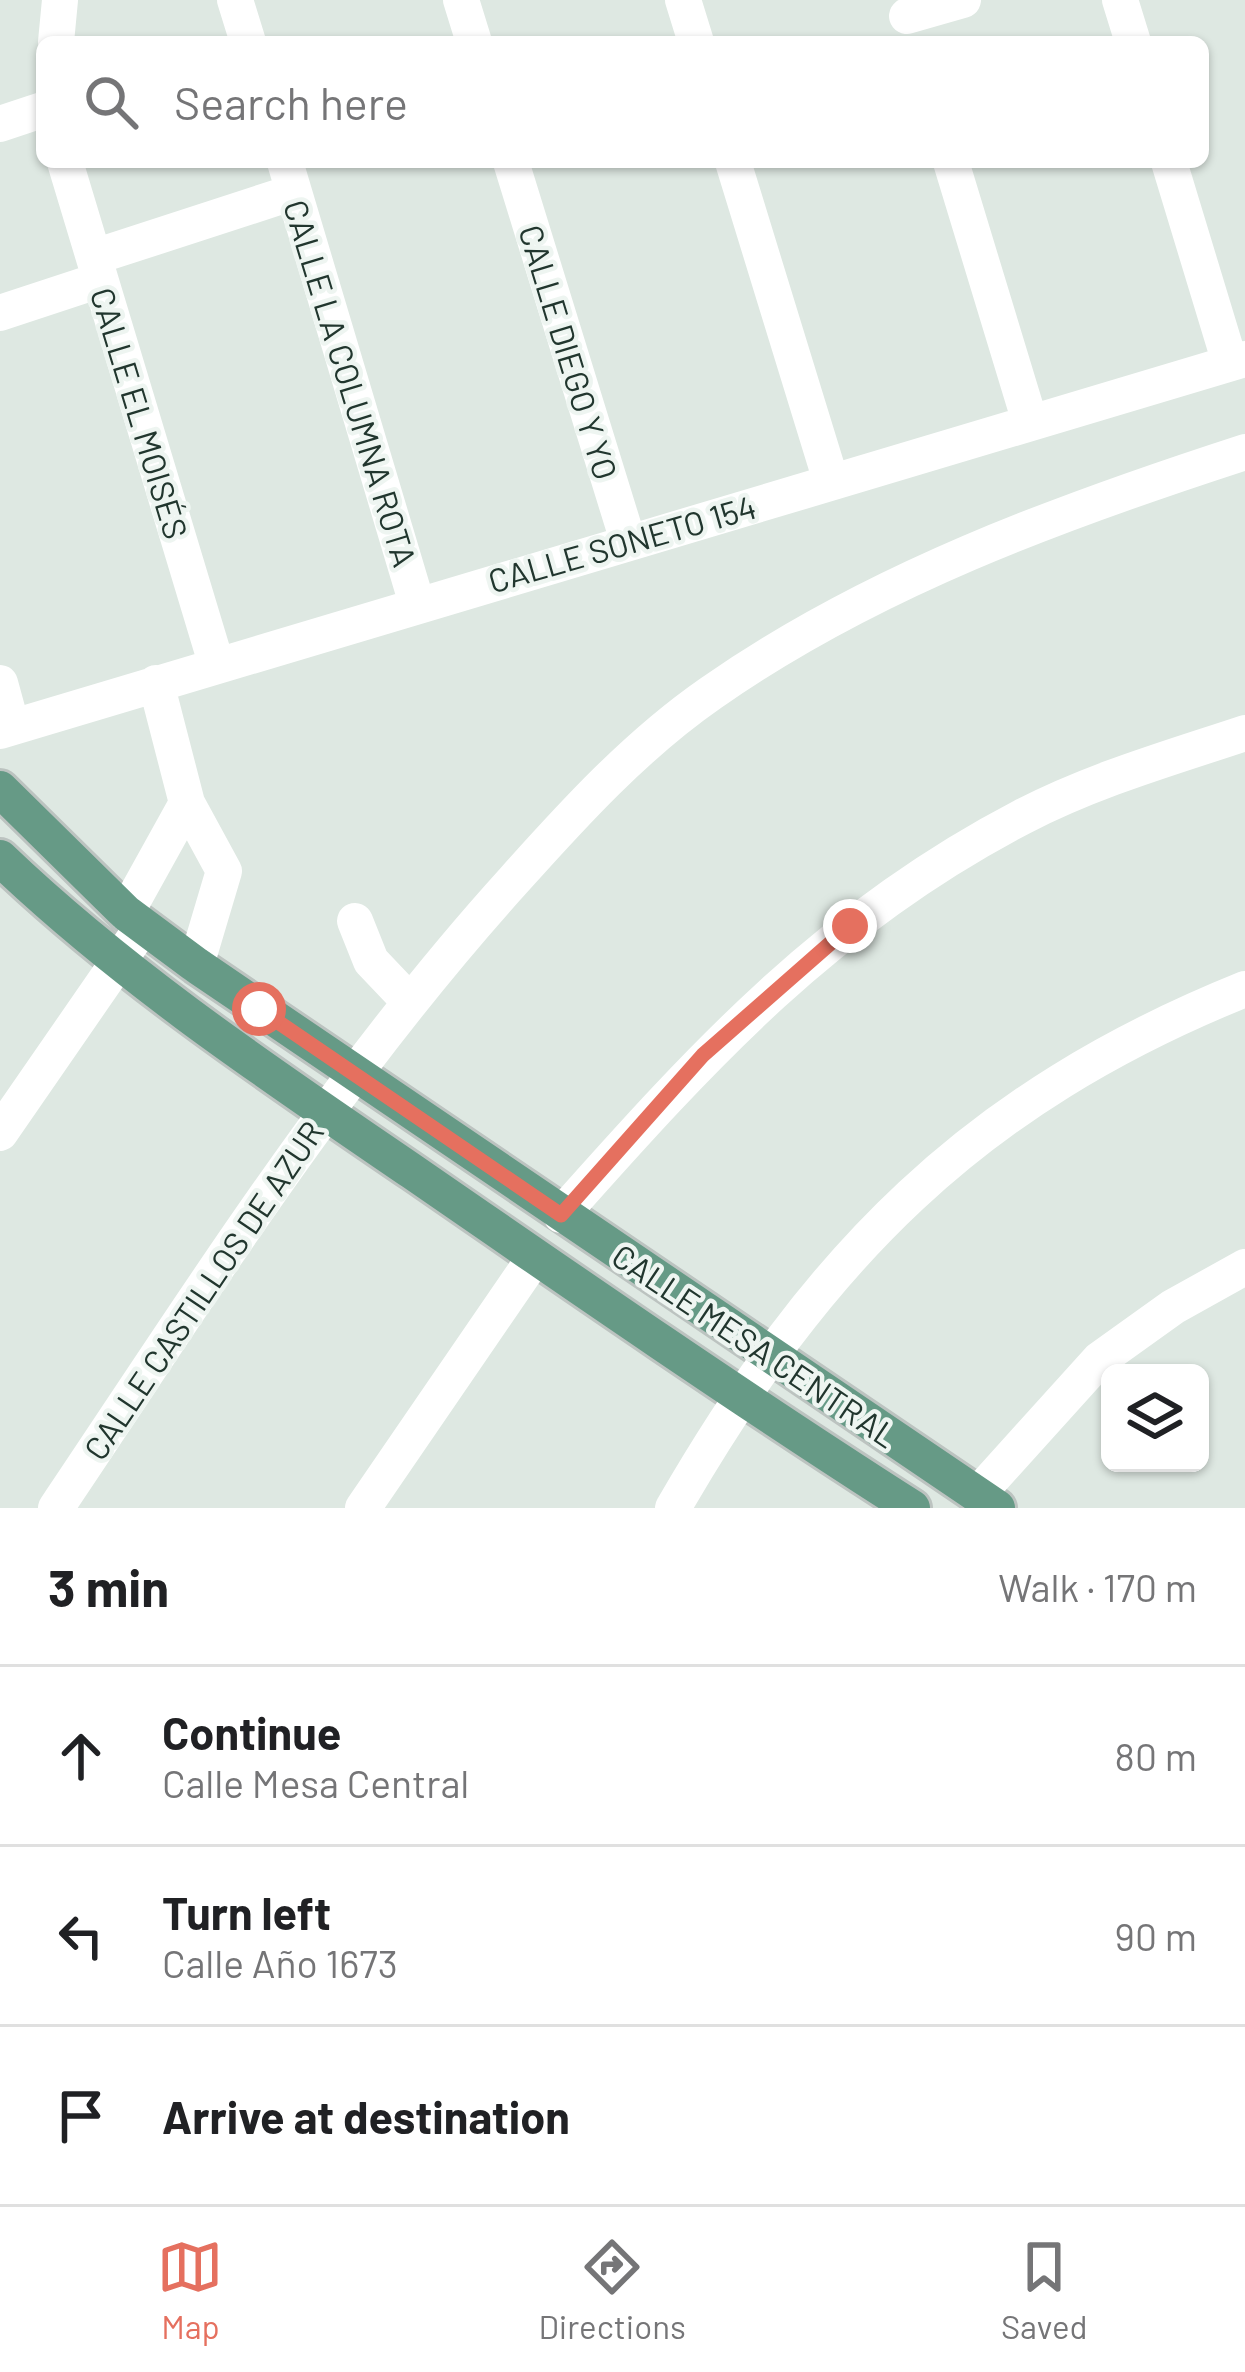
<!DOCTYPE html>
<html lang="en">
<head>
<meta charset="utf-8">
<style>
  body { margin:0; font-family:Barlow,sans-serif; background:#f6f6f6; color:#202124 }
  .controls { position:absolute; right:36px; bottom:36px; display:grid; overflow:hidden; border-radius:18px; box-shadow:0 3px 9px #0004 }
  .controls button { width:108px; height:108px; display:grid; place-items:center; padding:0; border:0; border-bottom:3px solid #e0e0e0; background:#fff; color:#202124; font:60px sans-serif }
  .stop { position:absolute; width:36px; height:36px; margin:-27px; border:9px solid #e5705f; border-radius:50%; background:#fff }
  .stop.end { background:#e5705f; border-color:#fff; box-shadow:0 3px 12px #0008 }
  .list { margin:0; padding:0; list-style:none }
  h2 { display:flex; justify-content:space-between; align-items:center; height:156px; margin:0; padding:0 48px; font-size:51px }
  h2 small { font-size:39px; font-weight:400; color:#757577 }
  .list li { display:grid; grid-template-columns:78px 1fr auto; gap:36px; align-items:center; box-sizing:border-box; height:180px; padding:0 48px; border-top:3px solid #e0e0e0 }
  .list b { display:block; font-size:45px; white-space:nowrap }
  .list p { margin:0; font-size:39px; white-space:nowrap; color:#757577 }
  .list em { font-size:39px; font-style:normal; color:#757577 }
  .icon { flex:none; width:66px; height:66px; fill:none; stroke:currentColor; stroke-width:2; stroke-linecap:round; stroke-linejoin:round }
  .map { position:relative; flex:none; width:1245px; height:1508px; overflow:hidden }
  .search { position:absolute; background:#fff; box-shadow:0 3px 9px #0004; left:36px; right:36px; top:36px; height:132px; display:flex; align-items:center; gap:30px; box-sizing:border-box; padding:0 42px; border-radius:18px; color:#757577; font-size:45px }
  .sheet { height:696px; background:#fff }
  nav { display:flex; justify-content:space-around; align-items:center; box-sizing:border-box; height:168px; border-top:3px solid #e0e0e0; background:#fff; font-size:33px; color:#757577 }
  nav a { display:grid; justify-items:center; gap:6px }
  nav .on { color:#e5705f }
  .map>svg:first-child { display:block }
</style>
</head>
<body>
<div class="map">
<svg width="1245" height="1508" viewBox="0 0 1245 1508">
  <rect width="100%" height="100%" fill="#dee8e2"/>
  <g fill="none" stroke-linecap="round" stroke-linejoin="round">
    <g stroke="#bcc3c0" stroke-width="42">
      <path id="major" d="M0,789L126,913L196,965L997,1508
        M0,858C124,977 271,1075 413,1172C578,1286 743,1400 912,1508"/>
    </g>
    <path stroke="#fff" stroke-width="36" d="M235,0L248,42
      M461,0L474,42
      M683,0L696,42
      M1120,0L1133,42
      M907,16L963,0
      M56,42L60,0
      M0,124L42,110
      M65,162L216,663
      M285,162L417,604
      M511,162L628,541
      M733,162L831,481
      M951,162L1030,422
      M1169,162L1230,363
      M94,257L294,192
      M0,313L100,280
      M0,683L12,727
      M0,731L1245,359
      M187,803L224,871L196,965
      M126,913L187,803L156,683
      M355,921L371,961L410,1002
      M0,1133L143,926
      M561,1215C704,1054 828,918 1022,817C1093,780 1170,758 1245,733
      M978,1494L1099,1360L1173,1307L1245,1267
      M56,1508C201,1292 339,1073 514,880C574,813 636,745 711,693C871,581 1060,512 1245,452
      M363,1508L535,1257
      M673,1508C818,1257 972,1099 1245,989"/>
    <use href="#major" stroke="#669a86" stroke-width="36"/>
  </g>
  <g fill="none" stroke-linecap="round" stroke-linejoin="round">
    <path stroke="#e5705f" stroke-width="15" d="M259,1009L561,1215L703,1055L850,926"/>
  </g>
  <g text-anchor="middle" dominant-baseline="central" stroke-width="9" stroke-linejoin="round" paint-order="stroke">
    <g font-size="33" fill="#21362e" stroke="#eef5f1">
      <text transform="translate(569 352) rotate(73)">CALLE DIEGO Y YO</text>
      <text transform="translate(351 383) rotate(73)">CALLE LA COLUMNA ROTA</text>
      <text transform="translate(140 413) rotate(73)">CALLE EL MOISÉS</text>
      <text transform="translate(622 543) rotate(-16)">CALLE SONETO 154</text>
      <text transform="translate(203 1290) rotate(-56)">CALLE CASTILLOS DE AZUR</text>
      <text transform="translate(755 1345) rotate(34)">CALLE MESA CENTRAL</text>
    </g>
  </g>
</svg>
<div class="controls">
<button><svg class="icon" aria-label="layers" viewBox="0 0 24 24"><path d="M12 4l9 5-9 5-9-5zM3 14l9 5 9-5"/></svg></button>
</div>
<div class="stop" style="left:259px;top:1009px"></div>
<div class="stop end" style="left:850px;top:926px"></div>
<div class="search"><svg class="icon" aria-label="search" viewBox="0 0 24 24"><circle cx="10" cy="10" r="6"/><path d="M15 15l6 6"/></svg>Search here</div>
</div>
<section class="sheet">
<h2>3 min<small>Walk · 170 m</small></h2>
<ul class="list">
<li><svg class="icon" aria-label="ahead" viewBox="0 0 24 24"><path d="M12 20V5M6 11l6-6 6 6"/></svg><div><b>Continue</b><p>Calle Mesa Central</p></div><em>80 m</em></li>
<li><svg class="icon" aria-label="left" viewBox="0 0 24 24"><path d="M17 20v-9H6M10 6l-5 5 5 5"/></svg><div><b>Turn left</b><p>Calle Año 1673</p></div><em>90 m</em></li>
<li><svg class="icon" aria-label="arrive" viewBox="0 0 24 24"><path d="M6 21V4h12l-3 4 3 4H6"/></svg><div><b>Arrive at destination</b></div></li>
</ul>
</section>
<nav>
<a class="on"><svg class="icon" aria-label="map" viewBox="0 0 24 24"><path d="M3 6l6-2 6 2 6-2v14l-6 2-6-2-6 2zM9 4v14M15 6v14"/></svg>Map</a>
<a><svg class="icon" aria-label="directions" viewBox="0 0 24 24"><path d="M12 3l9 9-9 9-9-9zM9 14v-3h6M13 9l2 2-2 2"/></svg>Directions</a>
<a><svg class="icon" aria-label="saved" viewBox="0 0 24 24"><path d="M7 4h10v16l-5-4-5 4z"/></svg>Saved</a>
</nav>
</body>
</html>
